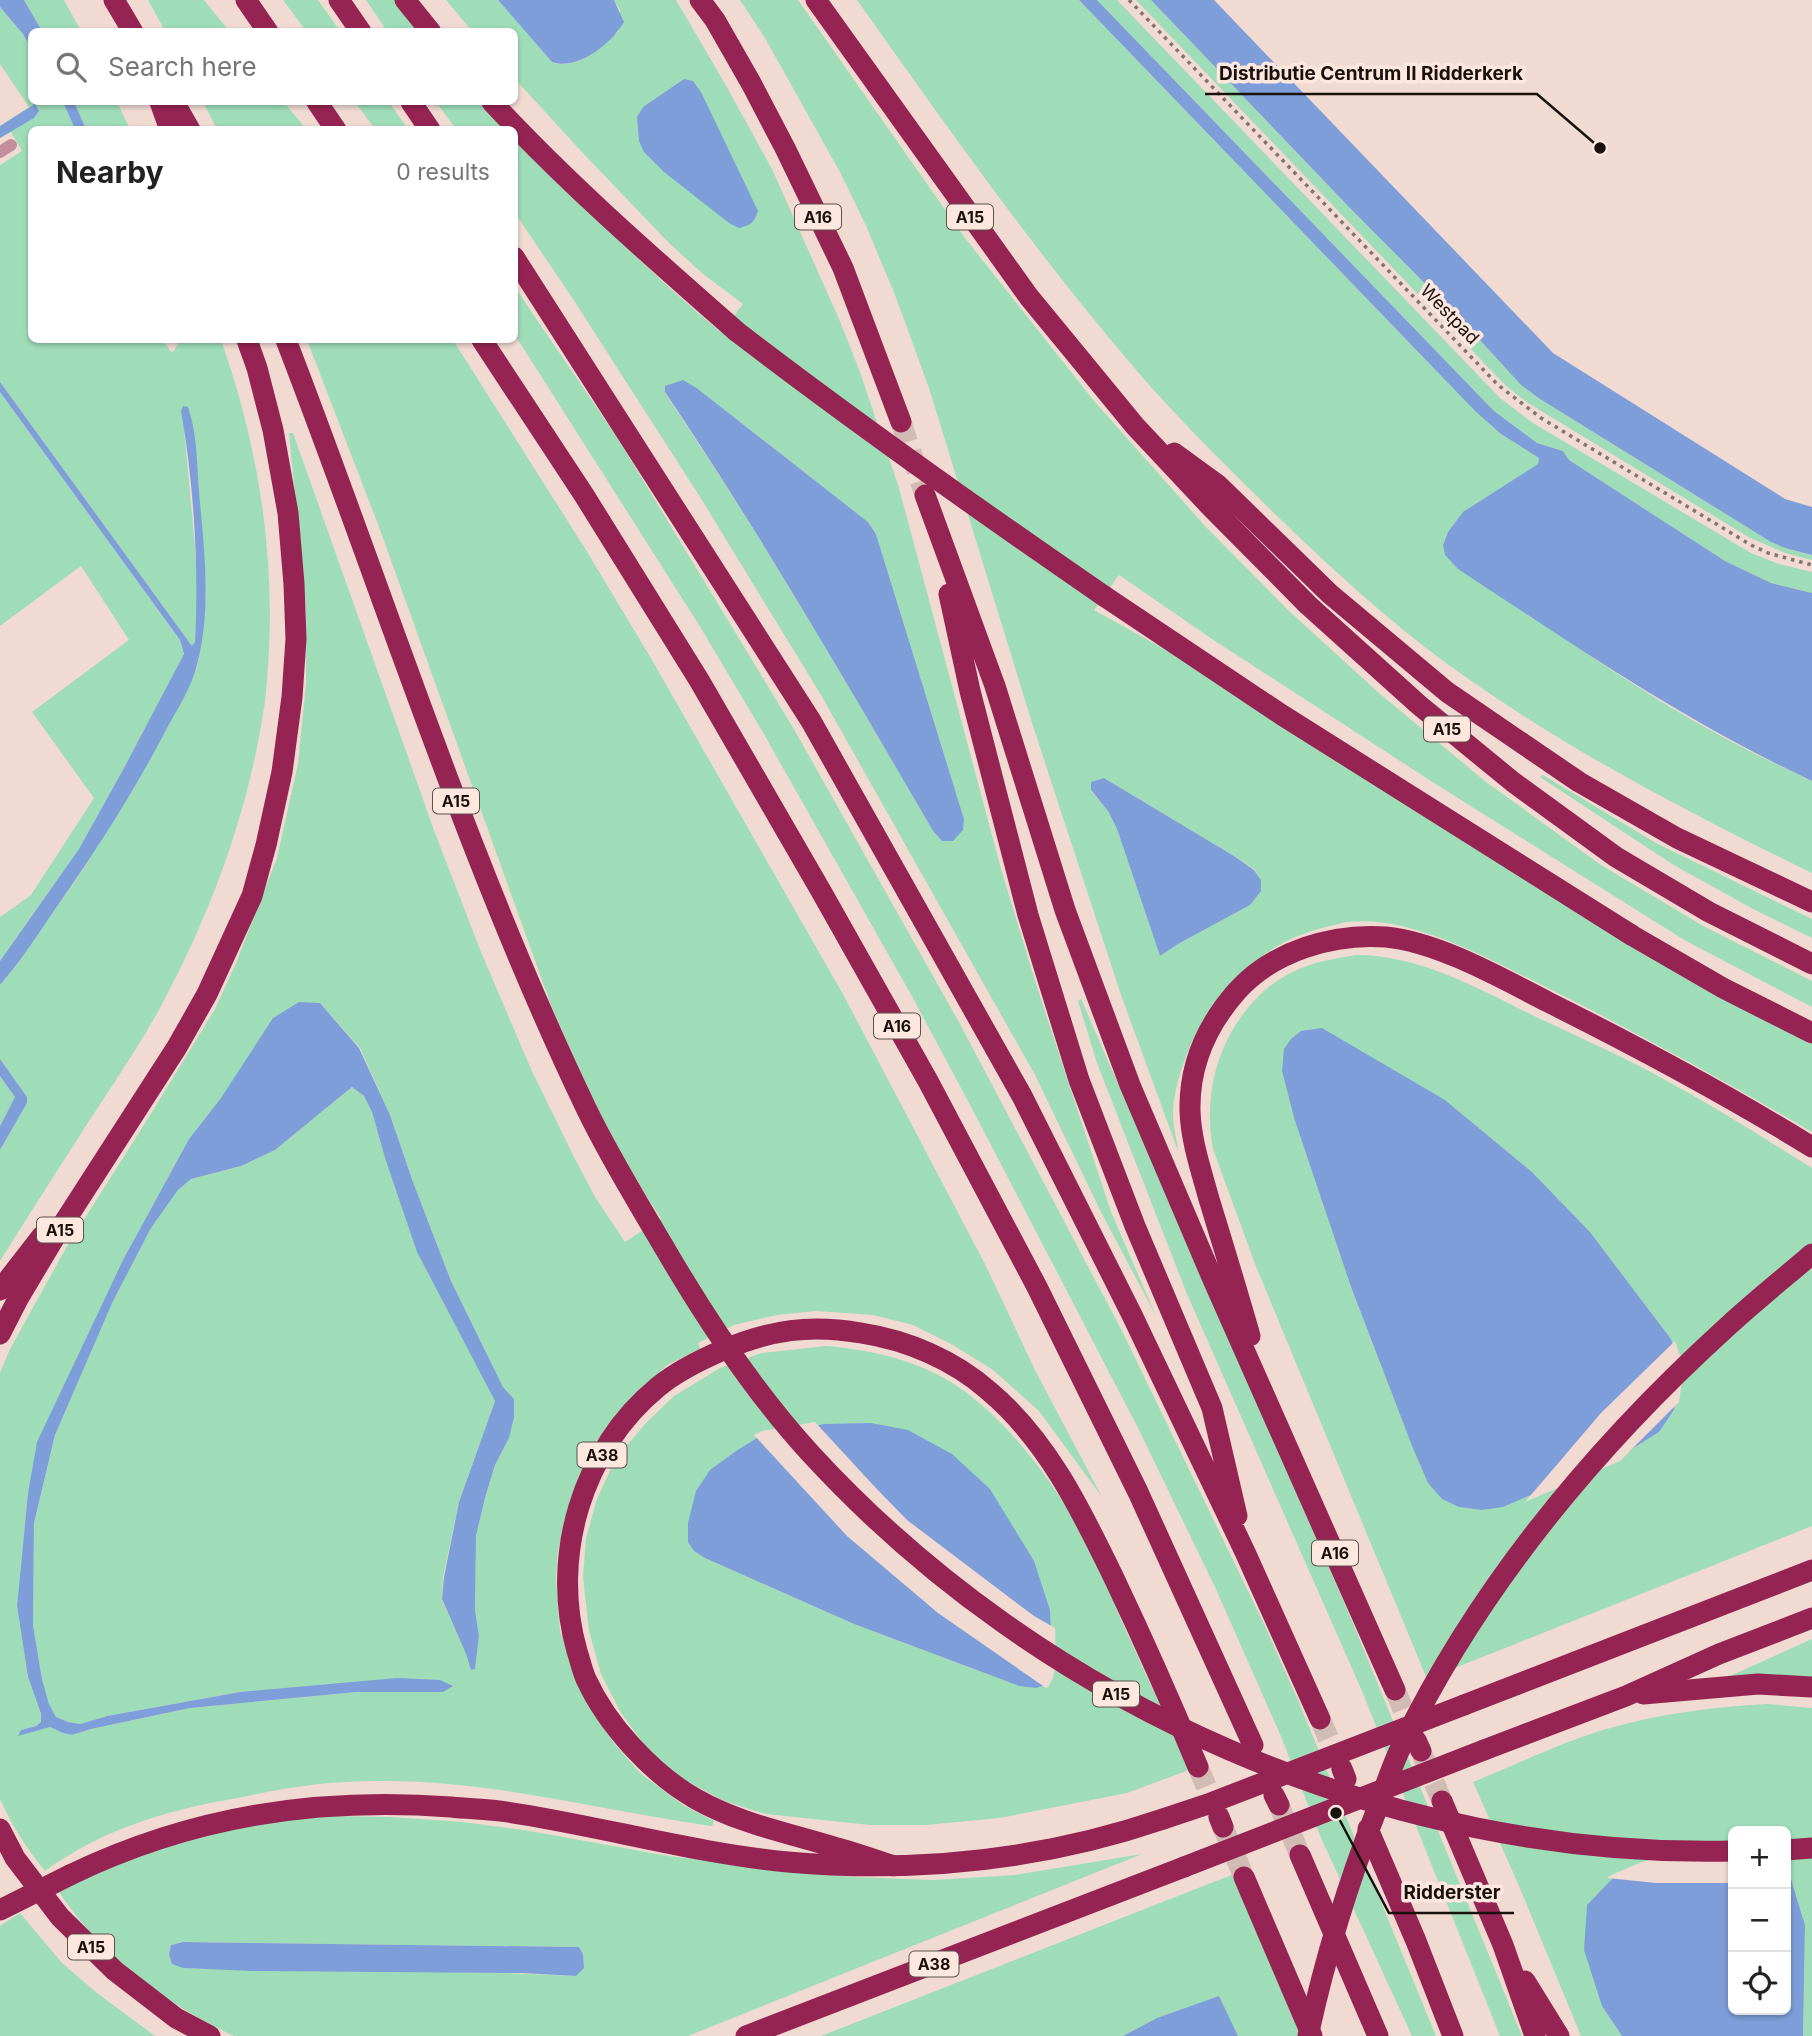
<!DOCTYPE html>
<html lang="en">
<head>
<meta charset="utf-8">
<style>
  body { margin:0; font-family:Inter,sans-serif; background:#f6f6f6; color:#222 }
  .controls { position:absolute; right:21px; bottom:21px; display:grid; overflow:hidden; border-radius:10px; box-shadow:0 2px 5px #0004 }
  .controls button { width:63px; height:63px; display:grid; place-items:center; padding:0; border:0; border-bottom:2px solid #e0e0e0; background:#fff; color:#222; font:35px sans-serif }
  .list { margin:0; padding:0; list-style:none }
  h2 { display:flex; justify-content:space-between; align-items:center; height:91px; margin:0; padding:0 28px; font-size:30px }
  h2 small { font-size:23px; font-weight:400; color:#767676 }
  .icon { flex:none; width:38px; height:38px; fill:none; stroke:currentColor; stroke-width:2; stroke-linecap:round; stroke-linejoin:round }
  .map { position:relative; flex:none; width:1812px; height:2036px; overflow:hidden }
  .search { position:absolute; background:#fff; box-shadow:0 2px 5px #0004; left:28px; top:28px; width:490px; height:77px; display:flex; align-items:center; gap:18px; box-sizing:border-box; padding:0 24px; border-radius:10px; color:#767676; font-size:26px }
  .panel { position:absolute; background:#fff; box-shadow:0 2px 5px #0004; left:28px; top:126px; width:490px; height:217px; border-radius:10px }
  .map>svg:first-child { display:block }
</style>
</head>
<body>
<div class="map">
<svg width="1812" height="2036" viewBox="0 0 1812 2036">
  <rect width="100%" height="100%" fill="#f0dad2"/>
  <path fill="#9fddb9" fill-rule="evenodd" d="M24,0H64L81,31H42Z
    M148,0H204L229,31H165Z
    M283,0H318L340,31H306Z
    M366,0H401L426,31H387Z
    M446,0H498L552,62C578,71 601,47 619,31L620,10L614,0H676L724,82L772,169L839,319L860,372L899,488L1001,869L1037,987L1111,1212L1156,1316L1101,1212L1035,1075L821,695L700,497L573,299L515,213L514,130C580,202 646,271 721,332L743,304L703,274L668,242L580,150L515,79L514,32L472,31ZM701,92L729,223L707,204ZM698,389L868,522L876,534L964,819L942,841L933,831C847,683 761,535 665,393Z
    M740,0H798L965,238L1094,401L1205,526L1289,611L1379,693L1486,782L1601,865L1705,927L1812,981V1007L1686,941L1434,783L1212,639L1119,575L1094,610L1202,670L1812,1043V1132C1723,1080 1634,1031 1542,985C1487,958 1411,915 1348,922C1340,923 1331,926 1322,928C1281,939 1254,958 1228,991C1220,1001 1211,1010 1204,1020C1189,1042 1173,1087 1173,1114C1173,1127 1177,1139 1178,1151L1121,995L1033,726L929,388L895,295L867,228L841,174L765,38ZM1104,778L1234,856L1254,869L1261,880L1250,905L1178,944L1160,956L1117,829L1108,811L1091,791Z
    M857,0H1079L1475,411L1501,434L1539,458L1538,464L1448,532L1443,544L1445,555C1519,607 1593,660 1670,707C1716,735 1764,759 1812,781V873C1685,811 1560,746 1446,663C1386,619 1331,568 1277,516C1227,467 1176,417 1131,364C1032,248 945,124 857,0Z
    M1097,0H1117L1500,398L1533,423L1751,553L1779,564L1812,572V593L1771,583L1725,561L1569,460L1563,451L1537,443L1494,411Z
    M1136,0H1151L1348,206L1468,327L1521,385L1540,399L1771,542L1785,548L1812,555V560L1785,553L1750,538L1528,403L1506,386Z
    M0,7L23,34L31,48L32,102H63L75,129L32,130V340H163L171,352L174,351L178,344L176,340H221C258,444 276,556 268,666C267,680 266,695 264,708C248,813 211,913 161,1006C137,1050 109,1090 82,1132C55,1174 27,1218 0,1261V1150L27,1103V1098L0,1059V985L14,968L80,874L121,808L167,728L190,684L197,667L202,641L206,596L197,463L182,407L195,547L198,598L195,642L192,646L0,382V165L22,151L11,132L0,138V126L29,107L0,64Z
    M74,102H117L130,129H86Z
    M203,102H284L306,129H217Z
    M355,102H389L408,129H375Z
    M436,102H488L514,129H456Z
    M514,286L618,439L795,731L960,1024L1121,1329L1265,1626L1300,1705L1436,2036H1412L1322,1840L1280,1734L1215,1587L1137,1426L978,1120L914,1000L765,736L699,625L515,335Z
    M307,340H453L586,550L652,660L844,996L985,1264L1035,1370L1102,1497L1039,1411L993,1370L953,1345L913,1325L873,1315L816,1311L777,1315L734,1325L698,1343L700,1349L667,1365L632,1398L590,1449L574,1492L558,1550L556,1577L560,1631L577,1681L591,1710L614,1743L640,1773L683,1805L714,1821L712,1826C602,1811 492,1780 380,1781C357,1781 333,1782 311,1785C284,1788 258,1794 232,1799C164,1811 101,1830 45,1871C27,1849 11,1824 0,1799V1373L10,1349L66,1248L152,1112L215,1009L236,963L277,858L298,764L306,684V610L289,433H293L435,833L481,952L531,1069L573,1155L595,1197L625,1242L661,1218C616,1152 582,1078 551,1005L379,527ZM320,1003L360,1048L390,1115L413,1182L451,1281L503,1387L514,1399L509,1438L495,1465L485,1498L476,1536L475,1610L479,1636L475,1669L471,1670L466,1654L442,1600L443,1577L459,1502L495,1401L401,1200L385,1158L372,1112L364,1096L352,1087L275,1150L241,1166L191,1179L178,1190L151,1228L113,1300L55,1435L34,1523L33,1625L42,1679L49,1704L56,1717L68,1722L80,1724L107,1716L240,1692H443H357L190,1708L91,1729L72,1735L63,1733L50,1727L19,1735L21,1730L36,1726L41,1722V1715L28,1677L17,1606L28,1493L124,1258L189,1139L221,1098Z
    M0,392L180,640L184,655L125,766L79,849L0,961V917L31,895L94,798L32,712L129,640L81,566L0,626Z
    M1543,775L1656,843L1812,919V938L1753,909L1672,864L1540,777Z
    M1356,955C1421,955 1479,989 1536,1017C1570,1033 1604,1048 1637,1065C1697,1096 1755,1132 1812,1168V1526L1427,1679L1255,1264L1213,1149C1210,1132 1209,1113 1211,1096C1216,1044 1250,989 1299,969C1318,961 1337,958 1356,955ZM1445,1100L1532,1172L1590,1232L1671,1339L1674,1410L1659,1432L1619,1457L1481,1510L1459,1507L1412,1446L1351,1287L1295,1121Z
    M1081,999L1350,1616L1522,2036H1500L1362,1691L1187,1294L1097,1063L1078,1001Z
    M0,1076L15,1097L0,1126Z
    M826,1346C872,1350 918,1360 957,1386C1010,1422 1056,1485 1086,1541C1100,1568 1111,1596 1123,1624C1145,1672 1167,1721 1189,1770L1127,1793L1000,1818L926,1825H870L766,1814L724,1801L677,1776L648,1750L621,1713L601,1674L589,1631L583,1577L586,1538L597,1499L616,1458L646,1423L674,1396L720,1368L761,1353ZM705,1558L1019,1686L854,1624Z
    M1812,1639V1678L1730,1676Z
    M1768,1704L1812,1708V2036H1803L1805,1925L1786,1863V1831H1733V1845L1602,2006L1622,2036H1581L1519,1886L1473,1782C1515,1765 1560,1743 1603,1730C1657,1714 1712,1707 1768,1704Z
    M333,1816L391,1817L463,1822L530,1831L668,1856L852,1877L933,1880L1015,1875L1142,1854L688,2036H234C168,2006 99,1953 59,1892C120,1856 199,1835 268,1823C290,1819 312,1818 333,1816ZM183,1942L578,1947L583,1954L576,1976C445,1969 314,1973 183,1968L171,1945Z
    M1234,1874L1276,1971L1300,2036H1238L1218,1997L1157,2018L1123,2036H821Z
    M20,1913L62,1963L97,1993L155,2036H0V1926Z"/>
  <path fill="#7e9ed9" d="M0,0H24L42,31L32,32L31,48L23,34L0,7Z
    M498,0H614L624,22C612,43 578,71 552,62Z
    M1079,0H1097L1494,411L1537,443L1563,451L1569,460L1725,561L1771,583L1812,593V781C1687,723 1574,645 1458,569L1445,555L1443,545L1448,532L1463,512L1538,464L1539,458L1501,434L1475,411Z
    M1151,0H1214L1553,353L1785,499L1812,507V555L1785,548L1771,542L1540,399L1521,385L1468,327L1348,206Z
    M684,79L693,81L701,92L758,211C754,223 751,225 739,228L729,223L664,172L644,152L639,141L637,117L643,107Z
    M63,102H74L86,129H75Z
    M35,104L39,111L34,118L0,138V126Z
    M683,380L698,389L868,522L876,534L964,819L963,830L953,841H942L933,831C847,683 761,535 665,392V386Z
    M0,382L192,646L195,642C199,569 194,484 181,411L183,406L188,407C197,433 197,463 199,491C204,548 212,609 197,665C191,689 176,711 165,732C133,793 96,851 56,908C38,934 21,961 0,985V961L79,849L125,766L184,654L180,640L0,392Z
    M1104,778L1234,856L1254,870L1261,880V891L1250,905L1178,944L1160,956L1117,829L1108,811L1091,790V782Z
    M299,1002L320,1003L359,1048L390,1115L413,1182L451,1281L503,1387L514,1399V1417L509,1438L495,1465L485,1498L476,1536L475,1610L479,1636L475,1669L471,1670L466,1654L442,1599L444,1577L459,1502L495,1401L417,1252L385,1158L372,1112L364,1096L352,1087L275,1150L241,1166L191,1179L178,1190L151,1228L113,1301L55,1435L34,1523L33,1625L42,1679L49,1704L56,1717L68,1722L80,1724L107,1716L240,1692L397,1678L440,1680L453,1686L443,1692H357L190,1708L91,1729L72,1735L63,1733L50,1727L18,1736L21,1730L36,1726L41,1722V1714L28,1677L17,1606L28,1493L37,1442L124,1258L189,1139L221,1098L273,1018Z
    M1322,1028L1445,1100L1532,1172L1590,1232L1671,1339L1680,1367L1678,1389L1674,1410L1659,1432L1619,1457L1503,1507L1481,1510L1459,1507L1442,1499L1428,1483L1412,1446L1351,1287L1295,1121L1282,1071L1284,1049L1291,1039L1301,1031Z
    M0,1059L27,1097V1103L0,1150V1126L15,1097L0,1076Z
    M871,1423L908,1430L952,1454L990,1489L1034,1561L1050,1610L1052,1663L1045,1685L1036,1688L1019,1686L854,1624L705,1558L694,1551L688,1542V1523L696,1491L710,1470L739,1449L762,1435L824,1424Z
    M1733,1845V2010H1786V1863L1805,1925L1803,2036H1622L1602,2006L1584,1950L1587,1905L1613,1878Z
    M183,1942L579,1947L583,1954L584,1968L576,1976L522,1973L252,1971L183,1968L172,1964L169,1954L171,1945Z
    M1219,1996L1238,2036H1123L1157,2018Z"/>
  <path fill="#f0dad2" d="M1675,1341L1684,1367L1679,1402L1620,1461L1525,1502L1601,1413Z
    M815,1422L874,1486L907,1520L1034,1616L1055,1628L1056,1663L1053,1678L1048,1687L1046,1688L938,1613L847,1536L754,1435L762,1431Z
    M1733,1841V1883H1656L1607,1878L1611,1875L1642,1862Z"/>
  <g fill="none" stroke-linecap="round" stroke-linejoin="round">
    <path stroke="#d0bcb5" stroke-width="21" stroke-dasharray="21 10" stroke-linecap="butt" d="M901,422L925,495
      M1395,1690L1416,1740
      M1320,1719L1342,1769
      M1422,1754L1442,1801
      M1198,1767L1219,1816
      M1279,1805L1300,1855
      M1223,1827L1244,1877"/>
    <path stroke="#82746e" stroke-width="3.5" stroke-dasharray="3.5 5" stroke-linecap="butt" d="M1129,0L1498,385L1541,418L1751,545L1768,553L1812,565"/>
    <path stroke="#c58e9d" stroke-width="12" d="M0,152L11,145"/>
    <path stroke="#962453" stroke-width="21" d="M114,0L133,32
      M246,0L268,32
      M339,0L361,32
      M405,0L431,32
      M700,0L715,20L751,83L785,148L843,268L901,422
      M816,0L1029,297L1135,426L1209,505L1308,605L1419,705L1513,782L1616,857L1709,912L1812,964
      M160,102L170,130
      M174,102L190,130
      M317,102L336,130
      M411,102L430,130
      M492,102C568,184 652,257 736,331
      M514,257L811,721L1022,1096L1132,1315L1245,1552L1320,1719
      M286,340C385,596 467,860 586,1108C609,1156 637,1201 664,1247
      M482,340L584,495L699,680L821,891L928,1081L1037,1287L1138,1492L1253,1745
      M1174,453L1218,485L1330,594L1447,692L1579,782L1677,838L1812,902
      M925,495L995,686L1065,910L1130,1085L1214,1282L1395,1690
      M949,594L970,691L1028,915L1079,1080L1135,1226L1212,1408L1237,1516
      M1104,596L1282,715L1633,936L1723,988L1812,1033
      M0,1290L42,1236
      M0,1334L19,1297L56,1235L177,1047L207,994L252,896L266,845L282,772L292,697L296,639L294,584L288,513L273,430L257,368L247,340
      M1250,1336C1237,1290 1223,1245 1209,1199C1201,1170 1191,1141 1190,1111C1189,1066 1207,1025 1237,991C1273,951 1333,933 1386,937C1438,942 1501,978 1548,1002C1638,1047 1726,1094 1812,1147
      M1643,1694L1758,1684L1812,1687
      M1464,1705L1812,1570
      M1416,1740L1421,1751
      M1484,1750L1626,1696L1719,1654L1812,1618
      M1342,1769L1346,1779
      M1274,1795L1279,1805
      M1442,1801L1503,1945L1535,2036
      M1219,1817L1223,1827
      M0,1829L15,1858L60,1917L115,1971L176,2018L210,2036
      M1368,1829L1416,1941L1453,2036
      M1786,1850L1812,1848
      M1300,1855L1378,2036
      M894,1866C875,1860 856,1853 837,1848C789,1833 740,1824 696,1799C652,1774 607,1725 586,1679C582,1670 580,1660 577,1651C550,1557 582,1449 658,1387C677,1371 700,1360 723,1350C771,1330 809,1324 861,1333C907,1340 954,1360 989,1391C1047,1440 1080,1508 1113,1576C1143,1639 1171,1702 1198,1767
      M70,1875C192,1816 317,1797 451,1807C469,1809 488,1809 507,1812C601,1826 693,1853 788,1862C915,1873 1043,1860 1163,1819
      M1244,1877L1312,2036
      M1525,1981L1559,2036
      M746,2036L1184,1867"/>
    <path stroke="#962453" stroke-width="21" d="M736,331C856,423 979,510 1104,596
      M664,1247C706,1319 753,1391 810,1453C1042,1706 1388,1859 1733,1851
      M1163,1819L1208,1804L1464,1705
      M1184,1867L1484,1750
      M0,1910L70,1875
      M1308,2036C1325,1958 1348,1883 1377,1809C1385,1787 1392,1765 1402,1745C1480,1585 1597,1445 1728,1326C1755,1301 1784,1278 1812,1254"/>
  </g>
  <g text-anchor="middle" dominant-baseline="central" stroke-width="7" stroke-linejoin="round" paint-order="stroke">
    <g fill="#fde7df" stroke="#5d514d" stroke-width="2">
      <rect x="795" y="204.5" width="46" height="25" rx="5"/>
      <rect x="947" y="204.5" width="46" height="25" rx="5"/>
      <rect x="1424" y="716.5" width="46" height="25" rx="5"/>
      <rect x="433" y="788.5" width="46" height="25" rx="5"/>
      <rect x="874" y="1013.5" width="46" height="25" rx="5"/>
      <rect x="37" y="1217.5" width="46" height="25" rx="5"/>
      <rect x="577.5" y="1442.5" width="49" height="25" rx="5"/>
      <rect x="1312" y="1540.5" width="46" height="25" rx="5"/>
      <rect x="1093" y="1681.5" width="46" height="25" rx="5"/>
      <rect x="68" y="1934.5" width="46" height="25" rx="5"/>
      <rect x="909.5" y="1951.5" width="49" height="25" rx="5"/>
    </g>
    <g font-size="16" font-weight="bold" fill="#18110e">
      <text x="818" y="217">A16</text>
      <text x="970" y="217">A15</text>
      <text x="1447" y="729">A15</text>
      <text x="456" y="801">A15</text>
      <text x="897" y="1026">A16</text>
      <text x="60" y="1230">A15</text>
      <text x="602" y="1455">A38</text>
      <text x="1335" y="1553">A16</text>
      <text x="1116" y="1694">A15</text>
      <text x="91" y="1947">A15</text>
      <text x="934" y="1964">A38</text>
    </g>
    <g font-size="18" fill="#18110e" stroke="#fde7df">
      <text transform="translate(1450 314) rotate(46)">Westpad</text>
    </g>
  </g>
  <path fill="none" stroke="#18110e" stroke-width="2.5" d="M1600 148L1537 94H1205M1336 1813L1389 1913H1514"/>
  <g fill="#18110e" stroke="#fde7df" stroke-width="2.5">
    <circle cx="1600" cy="148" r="7"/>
    <circle cx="1336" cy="1813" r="7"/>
  </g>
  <g font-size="19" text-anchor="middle" font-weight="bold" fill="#18110e" stroke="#fde7df" stroke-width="7" stroke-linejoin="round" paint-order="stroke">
    <text x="1371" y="80">Distributie Centrum II Ridderkerk</text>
    <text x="1452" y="1899">Ridderster</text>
  </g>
</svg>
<div class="controls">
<button>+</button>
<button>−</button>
<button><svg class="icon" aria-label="locate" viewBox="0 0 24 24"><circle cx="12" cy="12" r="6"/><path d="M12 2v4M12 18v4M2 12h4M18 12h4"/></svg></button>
</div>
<div class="search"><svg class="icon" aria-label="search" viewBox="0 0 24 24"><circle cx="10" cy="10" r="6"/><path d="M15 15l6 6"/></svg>Search here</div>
<section class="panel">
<h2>Nearby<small>0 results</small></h2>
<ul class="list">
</ul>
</section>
</div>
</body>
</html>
